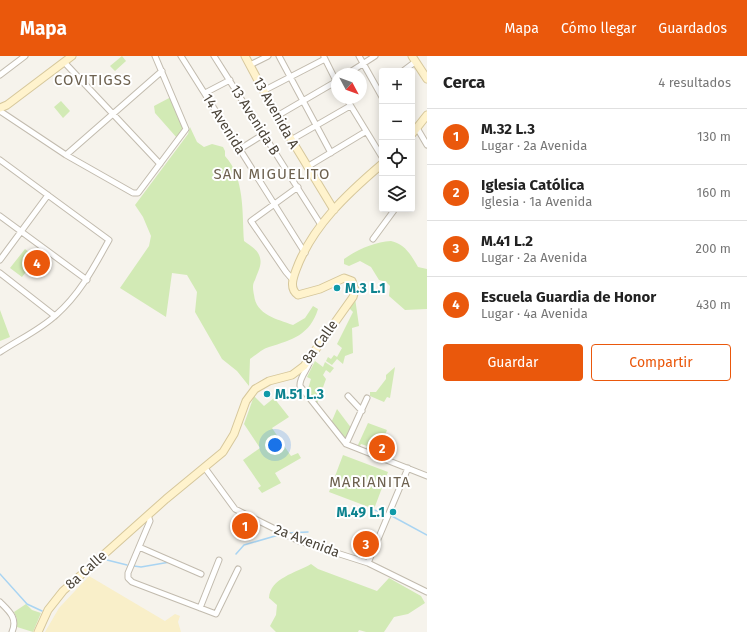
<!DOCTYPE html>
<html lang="es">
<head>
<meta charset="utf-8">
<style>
  body { margin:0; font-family:"Fira Sans",sans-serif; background:#f2f2f2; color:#222 }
  .controls { position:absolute; right:12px; top:12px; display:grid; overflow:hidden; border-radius:4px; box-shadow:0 2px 10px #0003 }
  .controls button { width:36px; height:36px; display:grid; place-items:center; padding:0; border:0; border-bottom:1px solid #e0e0e0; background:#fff; color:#222; font:20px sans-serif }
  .compass { position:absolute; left:331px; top:12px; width:36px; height:36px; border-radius:50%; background:#fff; box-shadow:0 2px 10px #0003; rotate:131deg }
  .you { position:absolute; left:275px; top:389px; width:14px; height:14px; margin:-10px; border:3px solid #fff; border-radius:50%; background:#1a73e8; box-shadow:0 0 0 6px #1a73e833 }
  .badge { display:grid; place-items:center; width:26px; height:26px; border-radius:50%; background:#ea580c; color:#fff; font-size:13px; font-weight:700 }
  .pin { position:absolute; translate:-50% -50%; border:2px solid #fff; box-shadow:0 1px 4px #0006 }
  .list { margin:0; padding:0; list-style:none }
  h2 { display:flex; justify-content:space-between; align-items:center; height:52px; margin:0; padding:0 16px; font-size:17px }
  h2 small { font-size:13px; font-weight:400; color:#767676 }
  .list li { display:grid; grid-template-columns:26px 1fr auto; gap:12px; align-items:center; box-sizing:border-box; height:56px; padding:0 16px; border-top:1px solid #e0e0e0 }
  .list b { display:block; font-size:15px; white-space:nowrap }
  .list p { margin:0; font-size:13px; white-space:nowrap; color:#767676 }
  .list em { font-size:13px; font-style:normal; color:#767676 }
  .actions { display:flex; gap:8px; padding:12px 16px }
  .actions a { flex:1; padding:9px 0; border:1px solid #ea580c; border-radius:4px; text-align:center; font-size:14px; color:#ea580c }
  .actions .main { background:#ea580c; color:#fff }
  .icon { flex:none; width:22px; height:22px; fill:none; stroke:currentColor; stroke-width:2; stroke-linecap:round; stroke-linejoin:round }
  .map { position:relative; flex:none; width:427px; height:576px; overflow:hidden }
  header { display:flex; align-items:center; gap:24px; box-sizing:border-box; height:56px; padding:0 20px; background:#ea580c; color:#fff }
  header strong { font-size:19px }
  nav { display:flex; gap:22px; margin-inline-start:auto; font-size:14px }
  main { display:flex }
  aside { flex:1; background:#fff }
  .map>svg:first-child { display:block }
</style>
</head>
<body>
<header>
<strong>Mapa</strong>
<nav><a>Mapa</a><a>Cómo llegar</a><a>Guardados</a></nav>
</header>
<main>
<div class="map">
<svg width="427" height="576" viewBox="0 0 427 576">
  <rect width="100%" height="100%" fill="#f6f3ec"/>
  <path fill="#d2eab5" d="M122,0L126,5L115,15L110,10Z
    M171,41L183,73L177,82L155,57L154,50Z
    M61,45L70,55L63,62L54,51Z
    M190,71L197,86L204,91L212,88L223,91L225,95V100C245,122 242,157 244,185C248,188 256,193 258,197C264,207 258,215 255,224C252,229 253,233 254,239C256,259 277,263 293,269L305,262L313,250L318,253C310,279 292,284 269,291C262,293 256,299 250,303L249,330L237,315L222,303L195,256L197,236L187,219L172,217L166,261L120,232L149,190L151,180L143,161L135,149L188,78Z
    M391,185C405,188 411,199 418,211L427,213V253L405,254L389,240L390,230L386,226L379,224L371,211L360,205L349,210L344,208V203C358,193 375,186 391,185Z
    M25,193L37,202L22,221L10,212Z
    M355,242L359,270L352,272L353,297L345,300L343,308L337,303L332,309L326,305L328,301L331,303L334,299L337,301L342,292L337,288L353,256L349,252Z
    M0,254L10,281L0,285Z
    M315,305L323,311L325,306L334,312L330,317L326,314L323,319L326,323L317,348L307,336L311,323L307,321Z
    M395,311L390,342L387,341L384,346L370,340V336H376L386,323V319Z
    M254,340L264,350L274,342L289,361L272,372L291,400L298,397L301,402L275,417L281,427L262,437L258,432L261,430L243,404L260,392L244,368Z
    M337,353L352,373L346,387L331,367Z
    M368,367L387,374L383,384L393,388L392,390L382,387L377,399L366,394L367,390L361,388L359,392L357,391Z
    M343,399L388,416L374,453L329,436Z
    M311,508L318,513L377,535L389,522L421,540L425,547L408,558L394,561L384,576H366L359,574L358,576H276L270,570L276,559L277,549L269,542C270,522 296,517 311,508Z
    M26,548L32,554L41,557L33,576L17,571V563L14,556Z"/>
  <path fill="#f9efc9" d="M89,520L165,565L175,558L180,560L178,566L181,576H45L59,552Z"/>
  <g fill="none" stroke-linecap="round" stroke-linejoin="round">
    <path stroke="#a9d4f2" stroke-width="1.5" d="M374,454L387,458
      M390,459L427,479
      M286,477L308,476
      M236,498L244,489L282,478
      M107,504L127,509
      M134,510L141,511L170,506
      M0,518L27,548L42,555"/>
    <g stroke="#c2bbae" stroke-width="7">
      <path id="street" d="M181,0L305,197
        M214,0L321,169
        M279,0L331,97
        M359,0L382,41
        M324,1L337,27
        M64,6L160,108
        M250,9L268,0
        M403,15L415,6
        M347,18L375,0
        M0,19L25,0
        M263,35L325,3
        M205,37L230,24
        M346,42L382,101
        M0,55L66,99L133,137H138L186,73L155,0
        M277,60L337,25
        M417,72L427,89
        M291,84L350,50
        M240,93L264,78
        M66,99L162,15
        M0,104L109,184C94,211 80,238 56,259C40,274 18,284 0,296
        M307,111L365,76
        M0,160L87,224
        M373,183L395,153
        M0,204L48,139
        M0,217L55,260
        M293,224L286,216L251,165L298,131
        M311,301C310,312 299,320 300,330L346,388L427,420
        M348,340L362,355
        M346,388L367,342
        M205,412L235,453L299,485L368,507L427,536
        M148,459L150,465L128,517V522L132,526L216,558L238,513
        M139,491L201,518
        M368,507L408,412
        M0,546C9,555 18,562 12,576
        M200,552L219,504"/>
    </g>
    <g stroke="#d6c79b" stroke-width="9">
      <path id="secondary" d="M245,0L277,60L334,154
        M412,0L427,23
        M0,52L7,49L72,0
        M412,78L427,59
        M38,576L48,554L63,535L166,443L223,396L234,378L246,345L255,333L269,325L292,319L304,310L353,241L355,234L352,225L344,222L320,233L298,239C289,233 293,222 296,214C312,170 348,137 382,108"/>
    </g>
    <use href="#street" stroke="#fff" stroke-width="5"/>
    <use href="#secondary" stroke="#fff3cd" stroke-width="7"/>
  </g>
  <g fill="#0f9aa8" stroke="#fff" stroke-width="1.5">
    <circle cx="337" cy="232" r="4"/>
    <circle cx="267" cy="338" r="4"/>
    <circle cx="393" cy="456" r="4"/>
  </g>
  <g text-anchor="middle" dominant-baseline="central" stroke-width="4" stroke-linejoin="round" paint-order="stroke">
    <g font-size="14" fill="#4b4439" stroke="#fff">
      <text transform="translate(276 57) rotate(61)">13 Avenida A</text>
      <text transform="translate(255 64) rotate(58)">13 Avenida B</text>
      <text transform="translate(224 68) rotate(58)">14 Avenida</text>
      <text transform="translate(320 286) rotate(-54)">8a Calle</text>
      <text transform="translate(307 485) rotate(21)">2a Avenida</text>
      <text transform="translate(86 514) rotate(-42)">8a Calle</text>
    </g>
    <g font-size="14" font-weight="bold" fill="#0d838f" stroke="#fff" text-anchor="start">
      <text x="345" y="232">M.3 L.1</text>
      <text x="275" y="338">M.51 L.3</text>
      <text x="385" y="456" text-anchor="end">M.49 L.1</text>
    </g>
    <g font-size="15" letter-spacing="1" fill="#6e6250" stroke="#fff">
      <text x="93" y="24">COVITIGSS</text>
      <text x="272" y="118">SAN MIGUELITO</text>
      <text x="370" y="426">MARIANITA</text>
    </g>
  </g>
</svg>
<div class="controls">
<button>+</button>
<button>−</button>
<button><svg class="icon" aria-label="locate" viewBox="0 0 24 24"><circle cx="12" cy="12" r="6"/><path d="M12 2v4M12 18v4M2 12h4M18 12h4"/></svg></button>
<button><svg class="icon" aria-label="layers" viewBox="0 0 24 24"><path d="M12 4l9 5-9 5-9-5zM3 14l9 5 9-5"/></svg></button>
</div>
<svg class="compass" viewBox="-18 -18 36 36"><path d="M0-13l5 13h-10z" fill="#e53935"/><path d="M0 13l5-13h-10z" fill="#767676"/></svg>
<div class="you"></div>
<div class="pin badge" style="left:245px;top:470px">1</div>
<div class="pin badge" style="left:382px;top:392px">2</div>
<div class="pin badge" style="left:366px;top:488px">3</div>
<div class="pin badge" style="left:37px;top:207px">4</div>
</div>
<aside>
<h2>Cerca<small>4 resultados</small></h2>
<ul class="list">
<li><span class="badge">1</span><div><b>M.32 L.3</b><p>Lugar · 2a Avenida</p></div><em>130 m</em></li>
<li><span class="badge">2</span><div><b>Iglesia Católica</b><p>Iglesia · 1a Avenida</p></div><em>160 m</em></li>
<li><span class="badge">3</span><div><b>M.41 L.2</b><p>Lugar · 2a Avenida</p></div><em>200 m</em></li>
<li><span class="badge">4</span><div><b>Escuela Guardia de Honor</b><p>Lugar · 4a Avenida</p></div><em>430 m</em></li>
</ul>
<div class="actions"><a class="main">Guardar</a><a>Compartir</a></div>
</aside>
</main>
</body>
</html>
